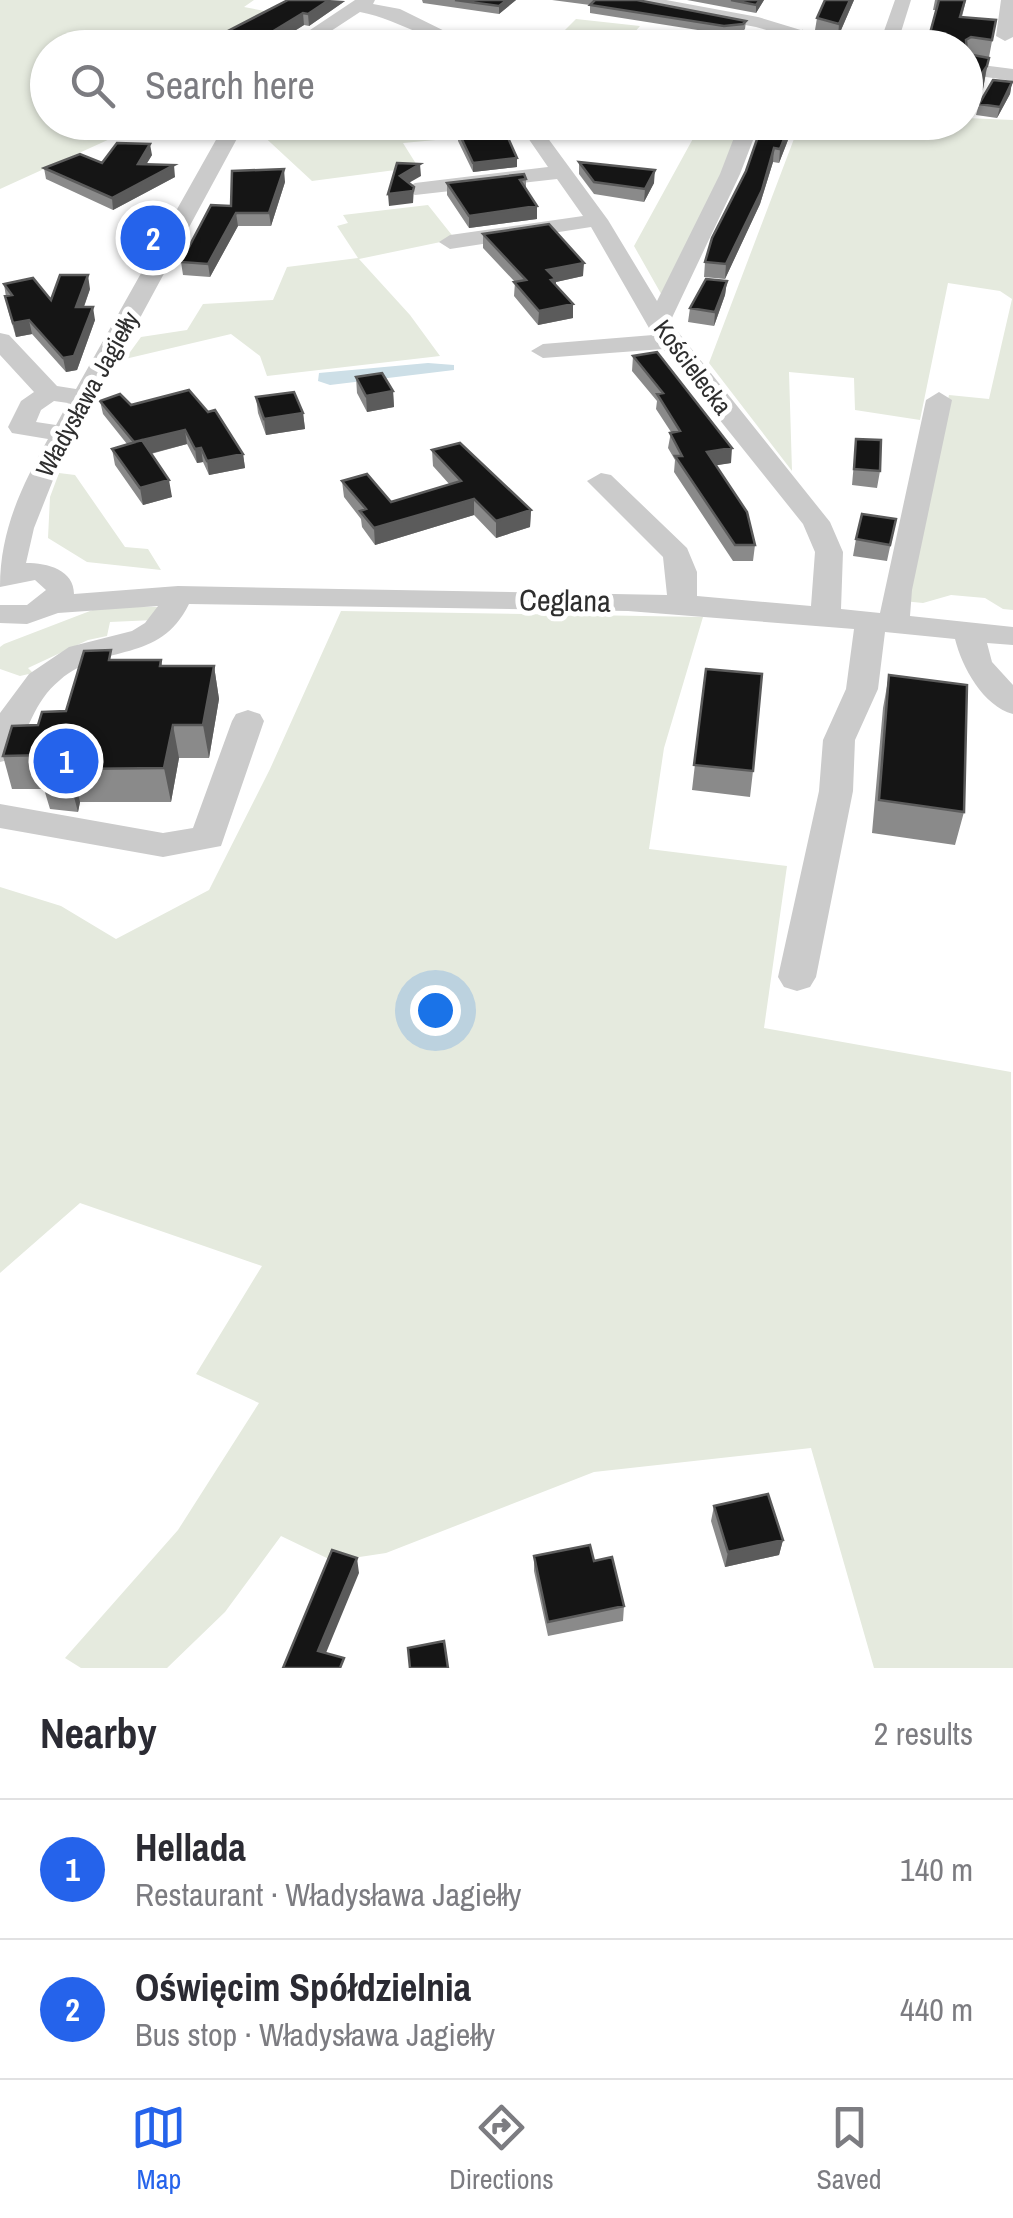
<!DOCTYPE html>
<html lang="en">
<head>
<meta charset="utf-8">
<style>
  body { margin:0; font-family:"Archivo Narrow",sans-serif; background:#f2f2f3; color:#2b2b33 }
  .you { position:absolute; left:435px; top:1010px; width:35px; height:35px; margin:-25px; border:8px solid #fff; border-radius:50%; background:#1a73e8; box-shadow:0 0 0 15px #1a73e833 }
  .badge { display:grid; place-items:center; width:65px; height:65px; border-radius:50%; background:#2563eb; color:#fff; font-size:32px; font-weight:700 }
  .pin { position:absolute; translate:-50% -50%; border:5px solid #fff; box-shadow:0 2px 10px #0006 }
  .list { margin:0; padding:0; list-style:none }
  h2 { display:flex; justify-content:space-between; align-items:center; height:130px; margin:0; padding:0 40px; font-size:42px }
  h2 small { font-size:32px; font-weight:400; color:#7c7c81 }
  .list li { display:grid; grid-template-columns:65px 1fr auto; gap:30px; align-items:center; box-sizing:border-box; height:140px; padding:0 40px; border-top:2px solid #e1e1e2 }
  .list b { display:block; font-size:38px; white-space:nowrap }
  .list p { margin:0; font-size:32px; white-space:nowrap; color:#7c7c81 }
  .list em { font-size:32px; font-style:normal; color:#7c7c81 }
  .icon { flex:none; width:55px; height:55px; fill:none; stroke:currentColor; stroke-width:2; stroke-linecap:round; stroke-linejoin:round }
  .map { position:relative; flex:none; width:1013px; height:1668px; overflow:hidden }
  .search { position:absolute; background:#fff; box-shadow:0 2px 8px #0004; left:30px; right:30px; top:30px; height:110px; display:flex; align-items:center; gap:25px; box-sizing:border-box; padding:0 35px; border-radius:55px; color:#7c7c81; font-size:38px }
  .sheet { height:410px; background:#fff }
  nav { display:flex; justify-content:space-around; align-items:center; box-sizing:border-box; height:140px; border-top:2px solid #e1e1e2; background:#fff; font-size:28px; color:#7c7c81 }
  nav a { display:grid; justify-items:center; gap:5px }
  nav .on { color:#2563eb }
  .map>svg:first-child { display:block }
</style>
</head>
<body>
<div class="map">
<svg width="1013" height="1668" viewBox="0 0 1013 1668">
  <rect width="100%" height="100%" fill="#fff"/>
  <path fill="#e5eade" d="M0,0H254L244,7L270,12L195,47L48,48V122L132,123L134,128L0,189Z
    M576,19L640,26L627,41L678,47H548Z
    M966,118L1013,120V610L1003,609L985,598L951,595L923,603L903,601L902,598L949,395L989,399L1012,299L1000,291L948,283L920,420L855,410L854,378L789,372L792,471L709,363L800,123L966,122Z
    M517,122L524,132L403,143L418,167L312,181L258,131L263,123H275L290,139L446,123Z
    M697,123H744L664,299L634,246L701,124Z
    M428,205L455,239L359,259L410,315L440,356L267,376L260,356L231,334L125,359L141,337L187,330L203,304L273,300L287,267L358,258L337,226L348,223L343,215Z
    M59,473L75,475L125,547L148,549L161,570L87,562L48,538L50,497Z
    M103,606L160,607L154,620L110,622L107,636L88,640L28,668L33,673L20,676L0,669V647L4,644Z
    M341,611L703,617L664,748L649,849L787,866L764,1028L1011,1072L1013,1668H874L811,1448L594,1472L386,1553L333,1561L281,1536L225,1612L167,1668H81L65,1658L178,1530L259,1403L196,1374L262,1266L80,1203L0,1273V887L61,906L116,939L209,890L270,769Z"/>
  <path fill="#cddfe7" d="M428,363L454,365V370L330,385L318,381L319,373Z"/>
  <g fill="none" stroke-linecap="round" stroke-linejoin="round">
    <path fill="#cbcbcb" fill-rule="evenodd" d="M355,0H375L373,4L400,9L479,48C437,48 402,20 360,12L305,48H283Z
      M630,0H666L758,17L860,48H829L756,27L638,5Z
      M895,0H911L896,48H878Z
      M1001,0H1013V37L1005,41L996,36Z
      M966,63L1013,69V81L966,74Z
      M226,122H246L55,475L34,528L26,563C48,563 74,570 74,594L178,586L667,595L663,557L587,481L601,473L611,475L687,548L697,572V596L811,606L815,552L803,524L663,349L543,358L531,351L543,344L653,335L591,227L450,249L439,242L450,235L583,216L557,179L415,195L404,189L415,183L548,167L517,122H536L608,220L657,301L720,174L740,122H760L740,174L670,322L830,522L843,552L841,609L880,613L926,400L939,392L952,400L912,590L910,616L1013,627V645L987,643L992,662L1013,685V714C983,706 962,667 955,639L885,632L878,689L855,740L853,791L816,977L810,987L797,991L784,987L778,977L819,791L823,740L846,689L854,629L628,611L189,604C159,665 105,642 60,680C33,702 29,731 12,759L0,762V713L29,674L69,647L132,631L145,623L158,606L58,613L27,624L0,623V605H27L46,590L35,580L0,587C0,531 21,487 48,439L12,433L8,427L21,401L34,392L0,355V333L9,335L57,386L76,389ZM54,401L68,403L56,425L36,422L41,410Z
      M248,710L260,714L264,721L221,846L163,857L0,828V804L163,833L193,828L232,721L236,714Z"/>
  </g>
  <path fill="#8a8a8a" d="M288,0L345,1L309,26L304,25L267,48L222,47L220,35Z
    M422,0H516L499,14L423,3Z
    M552,0H637L746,21L745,29L742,32L723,34L590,13V5Z
    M687,0H764L756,13Z
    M825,0H854L838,37L815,30L817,18Z
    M935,0H966L962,17L996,20L983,89L972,105L966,104V48L936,10H933Z
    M1012,82L1010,94L997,118L976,115L979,104Z
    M474,122H501L517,158V167L473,172L458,141V131L477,130Z
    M795,122L779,163L773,162L760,204L725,279L704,277L705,262L746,171Z
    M152,155L146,164L175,177L113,210L46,179L44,168L102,163Z
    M579,162L654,183L644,202L594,194L579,174Z
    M526,179V189L537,206V219L469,228L447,195V183Z
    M285,182L271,226H238L210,277L183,275L181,262L231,206Z
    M483,234L583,276L556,282L555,285L573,318L538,325L514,296L515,282L483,248Z
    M727,281L725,295L714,326L688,322L690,308Z
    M4,284L51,300L90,289L84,307L95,320L77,370L66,372L32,334L16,337L8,310Z
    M633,356L731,463L716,465L755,545L753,561H733L674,472L675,460L668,448L671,432L656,409L657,401L632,371Z
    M356,377L393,391L394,407L367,412L357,393Z
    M256,397L303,413L305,429L266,435L258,413Z
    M100,401L131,405L243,454L245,468L209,475L203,462L197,463L187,444L151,454L172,497L143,505L115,465L112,449L127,444L103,414Z
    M856,439L880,471L877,488L852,485Z
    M432,450L531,510L530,527L496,538L474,515L375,545L362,527L361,519L344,497L342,481L391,502L450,485L433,466Z
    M896,519L887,561L853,556L856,539Z
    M113,660H161L162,666H214L219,699L209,758H179L171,802H80L78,812L50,809L44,789H12L3,756L38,725L66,711Z
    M706,669L753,771L750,797L692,790Z
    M889,675L964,812L955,845L872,833L883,708Z
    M714,1506L783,1540L779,1555L725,1567L711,1521Z
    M534,1556L594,1561L624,1606L623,1621L548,1636L534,1571Z"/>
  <path fill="#5b5b5b" d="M329,0L345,1L309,26L308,14Z
    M507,0H516L499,14V6Z
    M760,0H764L756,13V5Z
    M850,0H854L838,37L839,24Z
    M303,13L304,25L267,48H257V41Z
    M987,66L983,89L972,105L976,82Z
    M1012,82L1010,94L997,118L1000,107Z
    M333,122H356V130L334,133Z
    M791,122H795L779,163L780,149Z
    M150,144L152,155L140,175L138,164Z
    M774,148L773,162L760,204L725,279L726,264Z
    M517,158V167L473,172V163Z
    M420,164L421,176L400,188V176Z
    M174,165L175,177L113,210L112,198Z
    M284,169L285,182L271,226L269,213Z
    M655,170L654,183L644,202L645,189Z
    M414,187L413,203L389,206L388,194Z
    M537,206V219L469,228V216Z
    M236,213L238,226L210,277L208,264Z
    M584,263L583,276L556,282L555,292L547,270Z
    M88,275L90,289L79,320L76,307Z
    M727,281L725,295L714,326L715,312Z
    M573,304V318L538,325L539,311Z
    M93,307L95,320L77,370L66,372L63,358Z
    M29,320L32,334L16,337L13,323Z
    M393,391L394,407L367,412L366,396Z
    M303,413L305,429L266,435L264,419Z
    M185,430L187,444L137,457L135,443Z
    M201,448L203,462L197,463L195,449Z
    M732,448L731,463L706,467L707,452Z
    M243,454L245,468L209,475L207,461Z
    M169,480L172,497L143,505L140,488Z
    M474,499V515L375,545L374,528Z
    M531,510L530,527L496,538V521Z
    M214,666L219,699L209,758L203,725Z
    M173,725L179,758L171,802L164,768Z
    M72,769L80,802L78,812L69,778Z
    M783,1540L779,1555L725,1567L728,1552Z
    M357,1558L359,1573L321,1665L318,1651Z"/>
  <path fill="#151515" stroke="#5b5b5b" stroke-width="2.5" d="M288,0H329L308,14L303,13L257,41L220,35Z
    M455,0H507L499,6Z
    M595,0H637L746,21L743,24L724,26L590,5Z
    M731,0H760L756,5Z
    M825,0H850L839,24L817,18Z
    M939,0H965L960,17L996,20L992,40L971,37L966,40L967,54L989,58L987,66L976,82L966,81V48H926Z
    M802,33L805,44L810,33L833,39L829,48H795Z
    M993,80L1012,82L1000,107L979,104Z
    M478,122H501L517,158L473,163L458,131L481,129Z
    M763,122H791L780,149L774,148L762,190L726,264L705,262L712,238L746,171Z
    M117,143L150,144L138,164L174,165L112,198L44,168L80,154L102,163Z
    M579,162L655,170L645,189L594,182Z
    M397,163L420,164L400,176L414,187L413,191L388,194Z
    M284,169L269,213H236L208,264L181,262L211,205L231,206L232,171Z
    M524,174L526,179L520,180L537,206L469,216L447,183Z
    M549,224L584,263L547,270L556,279L551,280L573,304L539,311L514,282L526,280L483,234Z
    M60,275H88L76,307H93L74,356L63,358L29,320L13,323L5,296L12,295L4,284L33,278L51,300Z
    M706,279L727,281L715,312L690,308Z
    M657,352L732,448L707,452L747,512L755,545H735L675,456H682L670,433L680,431L657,394L663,393L633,356Z
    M382,373L393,391L366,396L356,377Z
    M189,390L208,412L215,410L243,454L207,461L201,448L195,449L185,430L134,442L100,401L120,394L131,405Z
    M294,392L303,413L264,419L256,397Z
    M856,439L881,440L880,471L854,469Z
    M142,440L169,480L140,488L112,449Z
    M460,443L531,510L496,521L474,499L374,528L360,511L366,509L342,481L367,474L391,502L461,481L432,450Z
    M862,514L896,519L890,545L856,539Z
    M111,650L109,660H161L160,666H214L203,725H173L164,768L72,769L69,778L41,776L47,755L3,756L12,726L38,725L42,712L66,711L84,651Z
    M706,669L762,674L753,771L694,765Z
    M889,675L967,685L964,812L879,800Z
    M768,1494L783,1540L728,1552L714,1506Z
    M590,1545L594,1561L612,1557L624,1606L548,1622L534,1556Z
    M332,1550L357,1558L318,1651L344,1658L340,1668H283Z
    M444,1641L448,1668H410L408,1648Z"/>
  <g text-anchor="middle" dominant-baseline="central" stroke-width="10" stroke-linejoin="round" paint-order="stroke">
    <g font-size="25" fill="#2e2e2e" stroke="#fff">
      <text transform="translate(693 367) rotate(53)">Kościelecka</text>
      <text transform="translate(87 394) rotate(-61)">Władysława Jagiełły</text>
    </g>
    <g font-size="30" fill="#2e2e2e" stroke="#fff">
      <text transform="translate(565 600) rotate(1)">Ceglana</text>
    </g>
  </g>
</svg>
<div class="you"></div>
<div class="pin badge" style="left:66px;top:761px">1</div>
<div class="pin badge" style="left:153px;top:238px">2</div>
<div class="search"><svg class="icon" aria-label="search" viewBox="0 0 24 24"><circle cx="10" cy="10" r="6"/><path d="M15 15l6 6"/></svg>Search here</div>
</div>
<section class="sheet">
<h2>Nearby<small>2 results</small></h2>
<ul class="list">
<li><span class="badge">1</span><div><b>Hellada</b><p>Restaurant · Władysława Jagiełły</p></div><em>140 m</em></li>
<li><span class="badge">2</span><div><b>Oświęcim Spółdzielnia</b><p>Bus stop · Władysława Jagiełły</p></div><em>440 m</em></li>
</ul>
</section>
<nav>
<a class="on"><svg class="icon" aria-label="map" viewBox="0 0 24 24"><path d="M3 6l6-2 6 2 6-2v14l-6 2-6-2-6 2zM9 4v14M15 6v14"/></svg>Map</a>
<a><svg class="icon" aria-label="directions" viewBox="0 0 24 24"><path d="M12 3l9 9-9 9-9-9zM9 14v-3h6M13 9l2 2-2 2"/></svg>Directions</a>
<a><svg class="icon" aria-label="saved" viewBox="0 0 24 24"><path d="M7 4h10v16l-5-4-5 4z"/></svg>Saved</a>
</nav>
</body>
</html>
